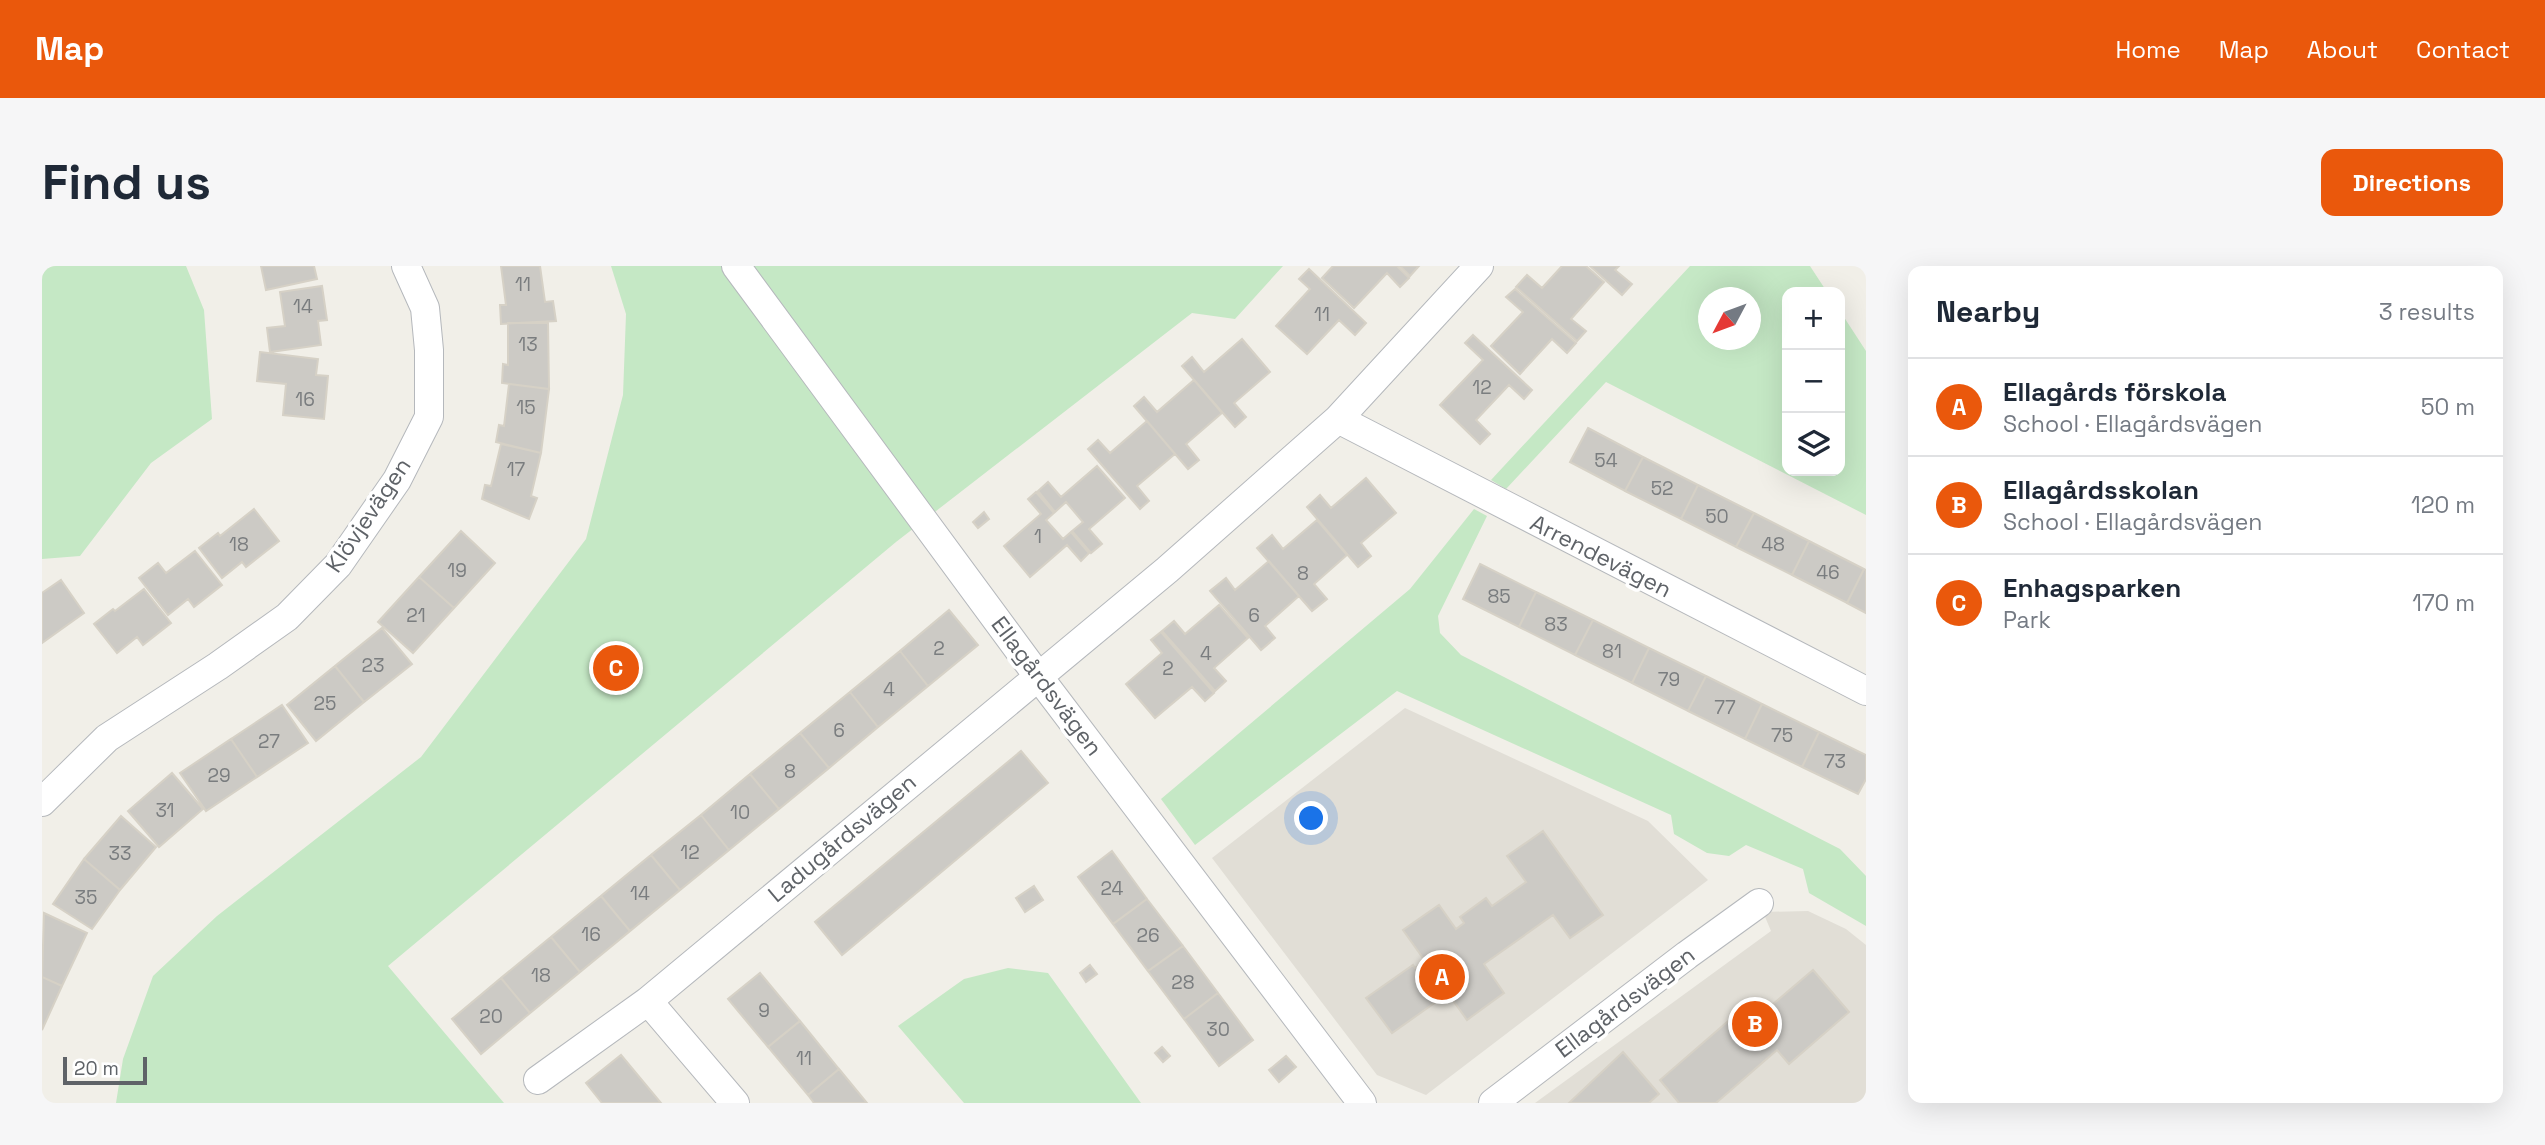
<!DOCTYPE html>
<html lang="en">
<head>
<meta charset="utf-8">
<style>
  body { margin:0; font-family:"Space Grotesk",sans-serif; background:#f6f6f7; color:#1f2937 }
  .controls { position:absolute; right:21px; top:21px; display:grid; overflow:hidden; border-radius:14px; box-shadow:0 7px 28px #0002 }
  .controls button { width:63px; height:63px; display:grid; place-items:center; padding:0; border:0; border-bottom:2px solid #e0e1e3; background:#fff; color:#1f2937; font:35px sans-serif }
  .compass { position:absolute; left:1656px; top:21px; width:63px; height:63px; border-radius:50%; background:#fff; box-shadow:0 7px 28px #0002; rotate:229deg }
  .scale { position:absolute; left:21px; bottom:18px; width:84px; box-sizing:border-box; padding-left:7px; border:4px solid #5f6368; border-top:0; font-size:19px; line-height:24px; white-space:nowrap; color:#5f6368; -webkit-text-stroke:5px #fff; paint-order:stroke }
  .you { position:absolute; left:1270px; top:553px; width:24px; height:24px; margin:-18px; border:5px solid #fff; border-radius:50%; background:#1a73e8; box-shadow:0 0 0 10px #1a73e833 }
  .badge { display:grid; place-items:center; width:46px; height:46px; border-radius:50%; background:#ea580c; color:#fff; font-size:23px; font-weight:700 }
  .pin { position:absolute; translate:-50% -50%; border:4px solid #fff; box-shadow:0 2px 7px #0006 }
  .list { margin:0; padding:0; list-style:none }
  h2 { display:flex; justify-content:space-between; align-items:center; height:91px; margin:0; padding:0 28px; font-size:30px }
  h2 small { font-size:23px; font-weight:400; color:#747a83 }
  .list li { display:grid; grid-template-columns:46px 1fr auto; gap:21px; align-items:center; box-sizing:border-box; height:98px; padding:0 28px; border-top:2px solid #e0e1e3 }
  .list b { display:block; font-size:26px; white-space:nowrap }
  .list p { margin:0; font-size:23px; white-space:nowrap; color:#747a83 }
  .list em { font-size:23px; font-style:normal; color:#747a83 }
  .icon { flex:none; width:38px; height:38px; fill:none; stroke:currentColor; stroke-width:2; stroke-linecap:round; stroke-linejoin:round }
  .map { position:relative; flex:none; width:1824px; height:837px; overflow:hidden; border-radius:14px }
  header { display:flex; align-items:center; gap:42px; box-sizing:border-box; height:98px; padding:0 35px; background:#ea580c; color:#fff }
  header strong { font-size:33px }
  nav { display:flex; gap:38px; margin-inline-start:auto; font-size:24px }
  .intro { display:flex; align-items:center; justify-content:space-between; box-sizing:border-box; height:168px; padding:0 42px }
  h1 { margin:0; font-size:49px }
  .button { padding:18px 32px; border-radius:14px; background:#ea580c; color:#fff; font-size:24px; font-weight:700 }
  main { display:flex; gap:42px; padding:0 42px }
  aside { flex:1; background:#fff; border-radius:14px; box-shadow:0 7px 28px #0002 }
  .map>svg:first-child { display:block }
</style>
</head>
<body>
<header>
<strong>Map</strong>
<nav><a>Home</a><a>Map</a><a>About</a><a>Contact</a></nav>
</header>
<div class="intro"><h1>Find us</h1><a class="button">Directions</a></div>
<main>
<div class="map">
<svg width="1824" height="837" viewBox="0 0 1824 837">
  <rect width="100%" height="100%" fill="#f1efe8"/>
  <path fill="#e1ded6" d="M1363,442L1606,555L1666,614L1384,829L1335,809L1170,592Z
    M1766,645L1804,663L1824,679V837H1493L1729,665L1721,646Z"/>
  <path fill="#c5e8c5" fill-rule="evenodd" d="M0,0H144L162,44L170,153L109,197L38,290L0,293Z
    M569,0H1241L1193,53L1150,47L854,276L346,700L462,837H74L81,793L111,710L175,650L379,491L544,273L581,129L584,48Z
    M1648,0H1768L1785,26H1745V205H1798V45L1824,85V249L1564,116L1464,223L1449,214ZM1666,32H1708V74H1666Z
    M1432,243L1445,250L1396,350L1398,367L1419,389L1798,583L1824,610V660L1767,627L1761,603L1704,579L1687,590L1665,587L1632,568L1629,549L1355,425L1153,579L1119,533L1368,323Z
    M966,702L1006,707L1099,837H922L856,760L922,713Z"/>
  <path fill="#cccac5" stroke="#d6d1c6" stroke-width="2" d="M219,0H272L275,13L224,24Z
    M459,0H498L503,36L511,35L514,55L459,58L458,39H464Z
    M1291,0H1355L1367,12L1358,21L1345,7L1312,42L1280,12Z
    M1358,0H1377L1368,10Z
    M1520,0H1544L1562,16L1529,53L1544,65L1535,75L1474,21L1485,9L1500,22Z
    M1548,0H1577L1573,4L1590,18L1580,29Z
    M1267,3L1324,57L1313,69L1297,54L1265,88L1234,60L1268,23L1257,13Z
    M280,20L285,54L276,55L279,79L228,86L225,62L243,60L238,26Z
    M1473,23L1534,77L1525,87L1510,73L1478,108L1449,80L1481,46L1464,31Z
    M466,57H506L507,123L460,117L461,98L466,99Z
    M1431,69L1490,124L1482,133L1467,119L1434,154L1448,168L1438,178L1398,139L1441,94L1423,77Z
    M1200,73L1228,106L1192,137L1204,151L1193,161L1140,100L1150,91L1162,106Z
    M218,86L276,93L274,109L286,110L282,153L241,149L244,118L215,115Z
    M1152,114L1180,147L1144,178L1157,194L1146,203L1092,140L1102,131L1115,146Z
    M467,118L507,123L499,187L454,176L457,159L462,160Z
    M1105,155L1133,188L1095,220L1107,235L1098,243L1046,183L1056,174L1068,187Z
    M1546,162L1601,191L1583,225L1528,196Z
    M459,178L499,187L489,230L495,232L487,253L440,233L443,219L449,220Z
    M1601,191L1656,219L1639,253L1583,225Z
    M1055,200L1083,232L1047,263L1060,278L1049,287L1030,265L1041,256L1024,236L1013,246L996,225L1006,216L1019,231Z
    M1324,212L1354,247L1319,277L1329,290L1316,301L1265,241L1278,229L1289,242Z
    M1656,219L1712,247L1694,281L1639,253Z
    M994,226L1012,247L1004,254L1021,273L1029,266L1047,287L1039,295L1025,279L988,311L962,280L999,248L986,233Z
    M212,243L237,275L204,301L200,296L180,312L157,282L176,267L178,270Z
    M942,246L947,253L936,262L931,256Z
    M1712,247L1767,275L1750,309L1694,281Z
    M1275,254L1305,289L1272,318L1285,333L1270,345L1215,282L1230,269L1241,283Z
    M419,265L453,297L412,342L377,311Z
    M1767,275L1822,303L1805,337L1750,309Z
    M153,285L180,319L152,341L146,333L126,349L97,312L116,297L124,307Z
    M1227,295L1257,330L1223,360L1233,372L1219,384L1168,325L1184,312L1193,324Z
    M1438,298L1494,326L1477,361L1421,333Z
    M1822,303L1824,304V347L1805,337Z
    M377,311L412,342L371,387L336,356Z
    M19,314L42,347L0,377V327Z
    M102,323L129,357L101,379L95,371L75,387L52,358L71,343L73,345Z
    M1494,326L1551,354L1533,389L1477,361Z
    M1177,339L1206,372L1172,402L1184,415L1173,425L1120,365L1132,355L1143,368Z
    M907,344L936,379L886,420L858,385Z
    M1551,354L1607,382L1590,417L1533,389Z
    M340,362L370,398L322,436L293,400Z
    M1119,366L1172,427L1163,435L1150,421L1113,452L1084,418L1120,387L1109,374Z
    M1607,382L1664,410L1646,445L1590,417Z
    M858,385L886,420L836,461L808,426Z
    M293,400L322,436L274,475L245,439Z
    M1664,410L1720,438L1703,473L1646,445Z
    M808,426L836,461L787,502L758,467Z
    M1720,438L1777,466L1760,501L1703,473Z
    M240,439L266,477L215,511L189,473Z
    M1777,466L1824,489V513L1816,528L1760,501Z
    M758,467L787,502L737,543L708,508Z
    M189,473L215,511L164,545L138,507Z
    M979,485L1006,517L800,689L773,656Z
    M130,507L161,543L117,581L86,545Z
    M708,508L737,543L687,584L659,549Z
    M659,549L687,584L638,624L609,589Z
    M79,550L114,581L78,624L42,593Z
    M1501,565L1561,649L1528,672L1511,649L1442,698L1462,727L1425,754L1402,722L1391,730L1394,736L1350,767L1324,732L1371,699L1373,702L1383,695L1361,664L1397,639L1414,663L1422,657L1418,651L1444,632L1450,640L1484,616L1465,590Z
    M1070,585L1105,633L1071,658L1036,611Z
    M609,589L638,624L588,665L559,630Z
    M42,593L78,624L50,663L11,638Z
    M992,620L1001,634L983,646L974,632Z
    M559,630L588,665L538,706L509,671Z
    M1105,633L1141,680L1106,705L1071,658Z
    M2,647L45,667L20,720L0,711Z
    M509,671L538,706L488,747L459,712Z
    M1141,680L1176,727L1142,753L1106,705Z
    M1048,699L1055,708L1044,716L1038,707Z
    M1771,704L1807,746L1747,798L1735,784L1674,837H1637L1618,814L1707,737L1717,750Z
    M718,707L758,755L726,781L686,733Z
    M0,711L20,720L0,764Z
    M459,712L488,747L439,788L410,753Z
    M1176,727L1211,774L1177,800L1142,753Z
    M758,755L797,803L766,829L726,781Z
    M1120,781L1128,790L1121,796L1113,787Z
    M1581,786L1617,828L1607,837H1527Z
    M579,789L619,837H560L544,817Z
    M1244,790L1254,801L1237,816L1227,804Z
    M797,803L825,837H772L766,829Z"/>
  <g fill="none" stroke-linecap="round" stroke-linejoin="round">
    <g stroke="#b5b8bc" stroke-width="30">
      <path id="minor" d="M694,0L996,410L1320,837
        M1296,153L1824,425
        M0,536L65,472L176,400L245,351L296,299L355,214L387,151V84L383,42L364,0
        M496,814L606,735
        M693,837L606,735L1125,304L1296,153L1437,0
        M1451,837L1645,689L1717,637"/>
    </g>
    <use href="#minor" stroke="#fff" stroke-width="28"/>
  </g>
  <g text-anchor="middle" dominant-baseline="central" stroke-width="7" stroke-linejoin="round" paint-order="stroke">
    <g font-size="19" fill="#7a7d7f">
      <text x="481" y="18">11</text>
      <text x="261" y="40">14</text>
      <text x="1280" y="48">11</text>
      <text x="486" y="78">13</text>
      <text x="1440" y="121">12</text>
      <text x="263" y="133">16</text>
      <text x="484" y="141">15</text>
      <text x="1564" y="194">54</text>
      <text x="474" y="203">17</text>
      <text x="1620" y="222">52</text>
      <text x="1675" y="250">50</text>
      <text x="996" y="270">1</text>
      <text x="197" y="278">18</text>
      <text x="1731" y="278">48</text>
      <text x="415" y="304">19</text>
      <text x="1786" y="306">46</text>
      <text x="1261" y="307">8</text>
      <text x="1457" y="330">85</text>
      <text x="374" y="349">21</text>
      <text x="1212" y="349">6</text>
      <text x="1514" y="358">83</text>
      <text x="897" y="382">2</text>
      <text x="1570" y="385">81</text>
      <text x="1164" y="387">4</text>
      <text x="331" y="399">23</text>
      <text x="1126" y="402">2</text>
      <text x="1627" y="413">79</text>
      <text x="847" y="423">4</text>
      <text x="283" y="437">25</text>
      <text x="1683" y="441">77</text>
      <text x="797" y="464">6</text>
      <text x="1740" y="469">75</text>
      <text x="227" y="475">27</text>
      <text x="1793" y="495">73</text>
      <text x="748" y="505">8</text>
      <text x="177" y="509">29</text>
      <text x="123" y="544">31</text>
      <text x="698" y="546">10</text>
      <text x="648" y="586">12</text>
      <text x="78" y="587">33</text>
      <text x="1070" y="622">24</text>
      <text x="598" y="627">14</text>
      <text x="44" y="631">35</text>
      <text x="549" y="668">16</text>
      <text x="1106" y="669">26</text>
      <text x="499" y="709">18</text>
      <text x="1141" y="716">28</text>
      <text x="722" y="744">9</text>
      <text x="449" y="750">20</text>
      <text x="1176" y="763">30</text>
      <text x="762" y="792">11</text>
    </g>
    <g font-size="23" fill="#5f6368" stroke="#fff">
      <text transform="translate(326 249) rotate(-56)">Klövjevägen</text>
      <text transform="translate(1559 290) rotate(27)">Arrendevägen</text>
      <text transform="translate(1005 420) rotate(53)">Ellagårdsvägen</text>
      <text transform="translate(800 572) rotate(-40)">Ladugårdsvägen</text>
      <text transform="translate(1583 736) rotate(-37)">Ellagårdsvägen</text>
    </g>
  </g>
</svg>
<div class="controls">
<button>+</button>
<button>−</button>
<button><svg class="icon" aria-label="layers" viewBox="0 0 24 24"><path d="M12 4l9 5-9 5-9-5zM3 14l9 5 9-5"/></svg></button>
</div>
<svg class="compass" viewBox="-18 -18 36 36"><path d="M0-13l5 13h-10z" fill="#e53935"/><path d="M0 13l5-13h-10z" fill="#747a83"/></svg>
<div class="scale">20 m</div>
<div class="you"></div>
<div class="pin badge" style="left:1400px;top:711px">A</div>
<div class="pin badge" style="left:1713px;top:758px">B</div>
<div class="pin badge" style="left:574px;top:402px">C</div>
</div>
<aside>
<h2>Nearby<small>3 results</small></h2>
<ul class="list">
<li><span class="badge">A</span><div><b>Ellagårds förskola</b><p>School · Ellagårdsvägen</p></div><em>50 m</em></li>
<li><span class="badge">B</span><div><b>Ellagårdsskolan</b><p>School · Ellagårdsvägen</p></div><em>120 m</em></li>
<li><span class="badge">C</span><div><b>Enhagsparken</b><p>Park</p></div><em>170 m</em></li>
</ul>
</aside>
</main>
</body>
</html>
